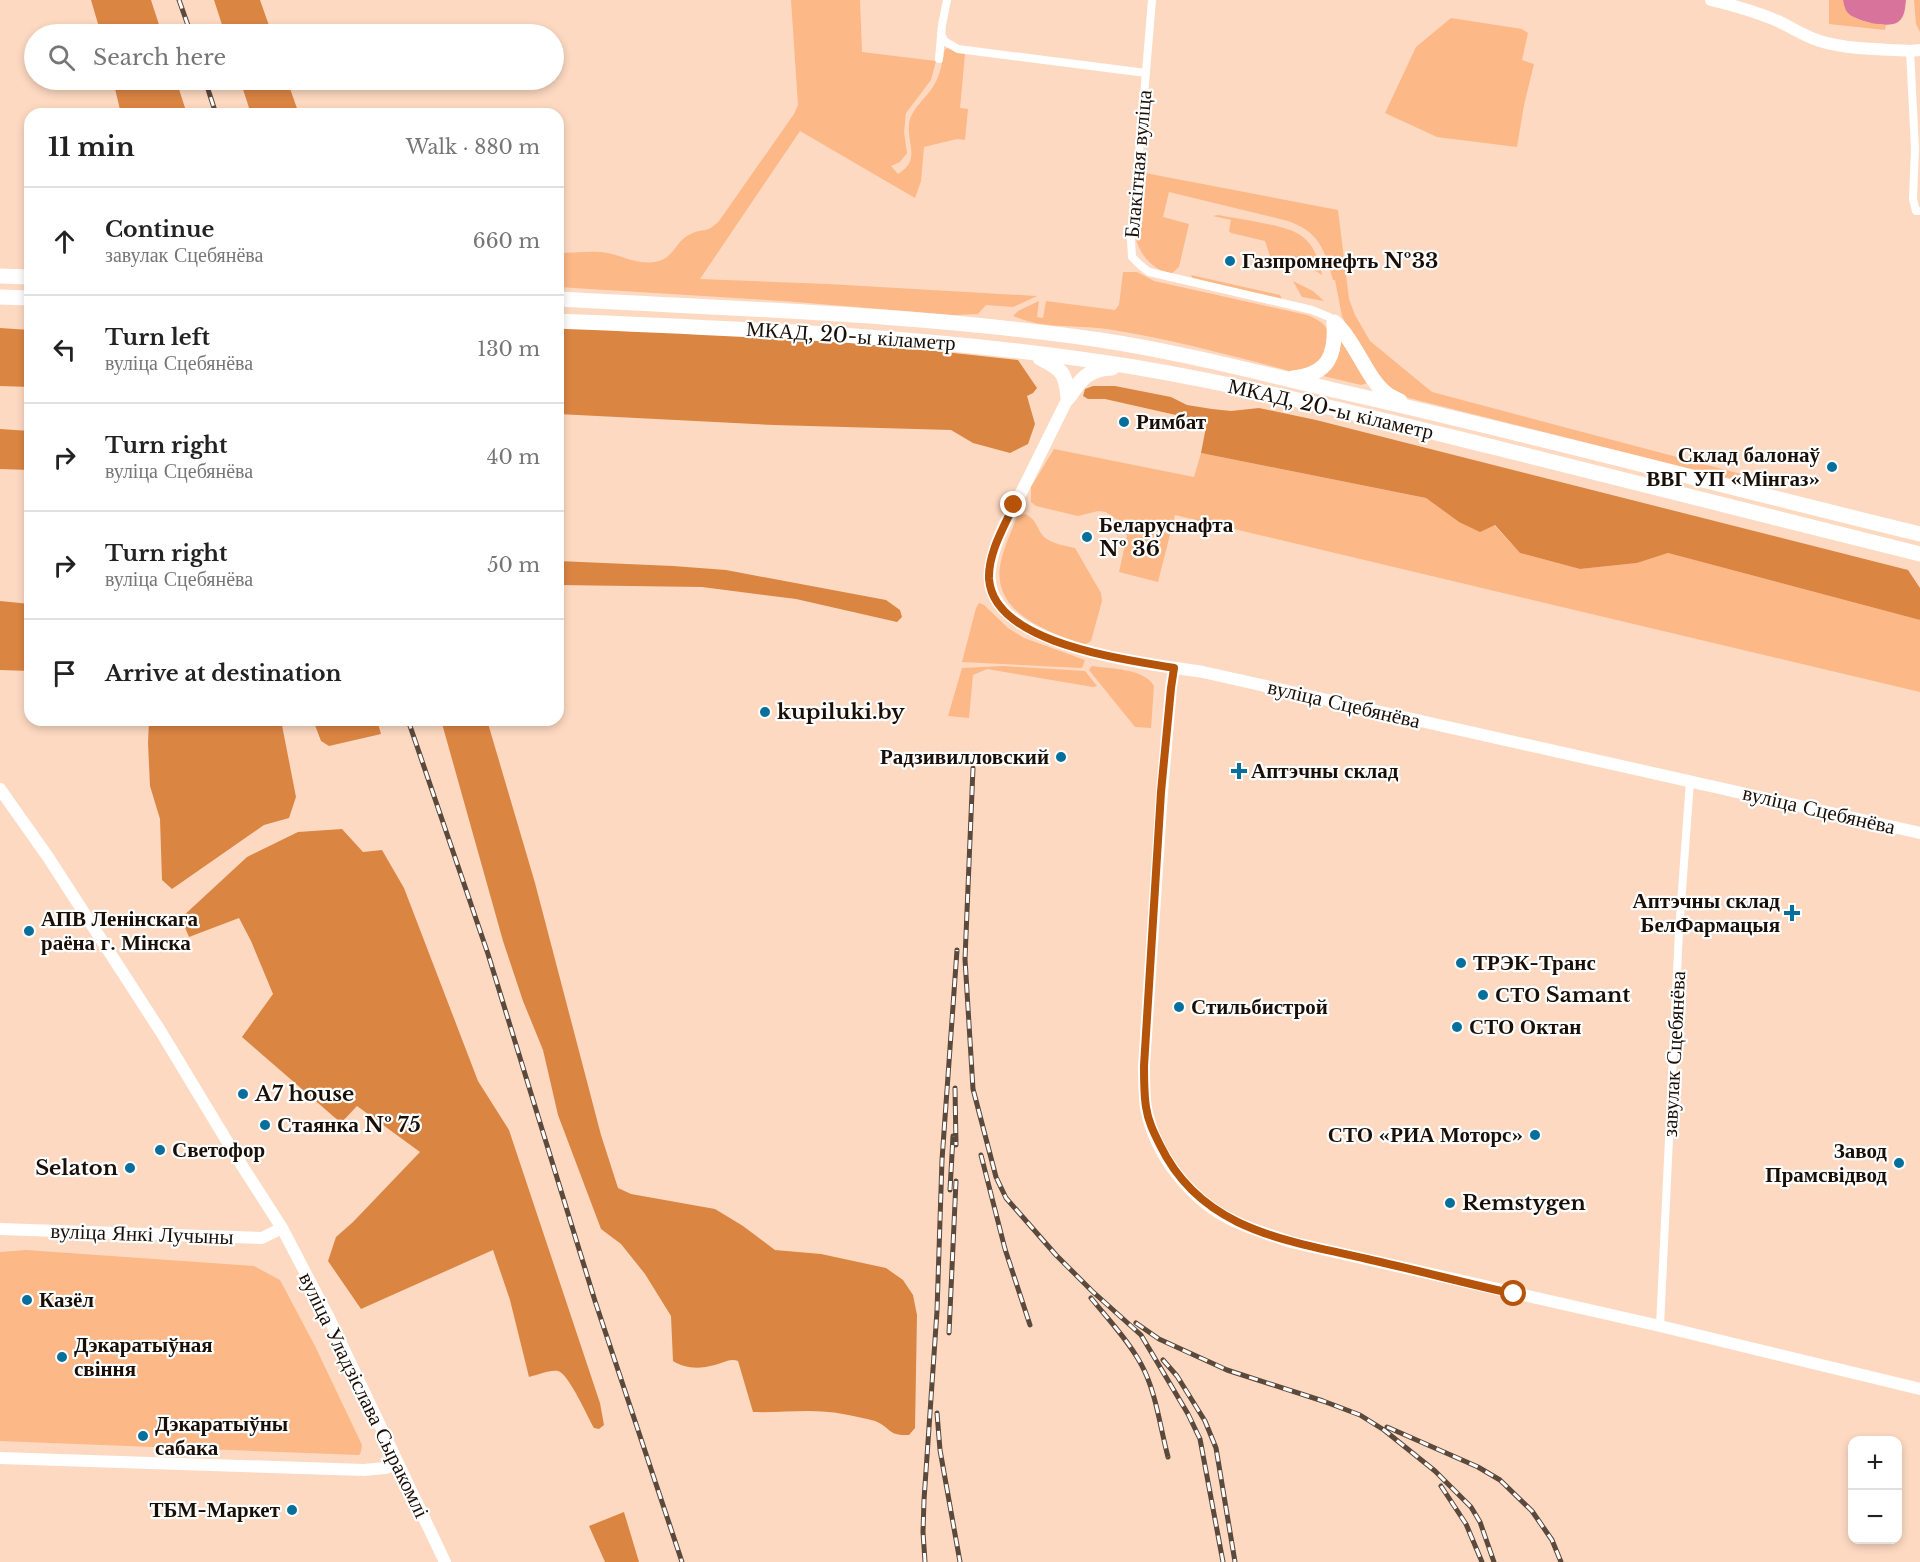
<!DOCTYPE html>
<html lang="en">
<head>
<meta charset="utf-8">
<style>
  body { margin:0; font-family:"Libre Baskerville",serif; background:#f6f6f6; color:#222 }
  .controls { position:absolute; right:18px; bottom:18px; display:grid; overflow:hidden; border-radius:12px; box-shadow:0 3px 9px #0003 }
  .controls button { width:54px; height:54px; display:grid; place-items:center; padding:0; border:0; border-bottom:2px solid #e0e0e0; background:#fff; color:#222; font:30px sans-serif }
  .stop { position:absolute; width:18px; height:18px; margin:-14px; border:4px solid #b45309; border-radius:50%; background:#fff }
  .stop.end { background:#b45309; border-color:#fff; box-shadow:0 2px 6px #0008 }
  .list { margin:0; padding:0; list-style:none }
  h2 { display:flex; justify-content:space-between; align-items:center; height:78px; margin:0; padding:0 24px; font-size:26px }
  h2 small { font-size:20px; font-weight:400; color:#767676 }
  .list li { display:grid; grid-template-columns:39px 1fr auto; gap:18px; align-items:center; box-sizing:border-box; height:108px; padding:0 24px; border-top:2px solid #e0e0e0 }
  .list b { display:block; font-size:22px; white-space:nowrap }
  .list p { margin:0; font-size:20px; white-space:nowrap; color:#767676 }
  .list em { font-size:20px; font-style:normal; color:#767676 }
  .icon { flex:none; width:33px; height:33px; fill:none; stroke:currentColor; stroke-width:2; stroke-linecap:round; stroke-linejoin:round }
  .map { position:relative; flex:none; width:1920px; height:1562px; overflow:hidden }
  .search { position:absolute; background:#fff; box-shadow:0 3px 9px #0003; left:24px; top:24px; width:540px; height:66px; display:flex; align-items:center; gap:15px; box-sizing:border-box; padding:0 21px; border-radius:33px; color:#767676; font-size:22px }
  .panel { position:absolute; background:#fff; box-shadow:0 3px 9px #0003; left:24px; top:108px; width:540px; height:618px; border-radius:18px }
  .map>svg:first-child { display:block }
</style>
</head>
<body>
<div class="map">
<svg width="1920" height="1562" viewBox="0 0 1920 1562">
  <rect width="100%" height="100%" fill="#fdd9c1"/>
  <path fill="#fcb887" d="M791,0H860L862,52L936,61L931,80L906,113L904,132L907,153L900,162L891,166L898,174C921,160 907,145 909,124C911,108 927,98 934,85C941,74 942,61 945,49L949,48L965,54L960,108L968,109L965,140L957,139L924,147L921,181L915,198L800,131L700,279L828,284L1037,296L1013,307L986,305L978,314L954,315L783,301L558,287V253C572,253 586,251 600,252C620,253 636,267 659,261C674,257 677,239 691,234C704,227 705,235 719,221L794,114L798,105Z
    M1829,0H1843C1849,23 1865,21 1886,25L1885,30L1829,24Z
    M1914,0H1920V32L1916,24Z
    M1451,18L1522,29L1528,33L1522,60L1534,64L1524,105L1517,147L1437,137L1385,113L1416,47Z
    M1145,173L1338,210L1349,299L1355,315L1370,341L1432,392L1760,479V483L1755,485L1405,397L1389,390L1349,331L1342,316L1335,280H1333C1324,250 1321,233 1288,221L1169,192L1163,217L1189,224L1179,267L1171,274C1154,270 1141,257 1136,239Z
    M1218,215C1238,219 1286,225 1300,235C1314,244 1319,260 1322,275L1308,266L1270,256L1265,241L1231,233L1229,231L1231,220L1213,216Z
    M1123,272H1137L1154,281L1307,315C1330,324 1331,332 1327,355L1302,374C1239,358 1176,340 1113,330C1079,324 1044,330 1013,316L1018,311L1039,301L1037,317L1043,318L1046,301L1115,310L1119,305Z
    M1191,275L1280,295L1282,299L1194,280Z
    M1293,281L1313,291L1324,301L1302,297Z
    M1340,333L1367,383L1361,385L1319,375C1337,362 1342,356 1340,333Z
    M1054,449L1194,477L1201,453L1426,498L1459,522L1494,525L1520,553L1580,569L1637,563L1668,553L1920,620V692L1175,515L1158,582L1119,572L1127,536L1121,522L1106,512L1098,511L1078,516L1036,506L1031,502V487Z
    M1025,514C1039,520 1036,532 1047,539C1054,544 1066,546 1075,548L1101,593L1102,601L1091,641L1084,645C1047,631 989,612 1001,561C1004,546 1012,531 1017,516Z
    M979,603L984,605L1008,628L1024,638L1085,660L1082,668L962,662L976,608Z
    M1003,666L1085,671L1097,686L1093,687L987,669L973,675L969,718L948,716L962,668Z
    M1092,666C1110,669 1144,668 1154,686L1151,728L1135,727L1089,670Z
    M26,1250L254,1266L280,1280L315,1346L362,1445L361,1452L359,1455L0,1441V1252Z"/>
  <path fill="#db8543" d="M91,0H151L162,34H101Z
    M214,0H260L272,34H225Z
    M113,80H176L187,114H121Z
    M240,80H287L299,114H251Z
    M558,326L843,341L1018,360L1037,388L1033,393L1027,396L1035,424L1028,444L1010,453L973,443L951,430L774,425L558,414Z
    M0,328L30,330V387L0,386Z
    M1093,386H1115L1171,397L1187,405L1212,409L1231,411L1259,408L1316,420L1908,570L1920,588V620L1668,553L1637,563L1580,569L1520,553L1495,525L1480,532L1459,522L1426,498L1201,453L1207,422L1105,399H1088L1083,396L1085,389Z
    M0,429L30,431V470L0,469Z
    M558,561L673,566L726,570L886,600L900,610L902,617L897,622L796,599L702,587L558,585Z
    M0,601L30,604V671L0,670Z
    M149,720H281L296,797L289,818L264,825L172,889L162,880L160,819L150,786L148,743Z
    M313,720H377L381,734L329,746L321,741Z
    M441,720H487L535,883L601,1135L618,1188L631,1194L715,1209L743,1226L775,1250L821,1254L886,1268L903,1280L913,1295L917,1315L915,1428L909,1435C887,1436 892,1428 875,1421C865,1418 853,1416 843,1414C813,1408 783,1413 753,1412L738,1361C730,1358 723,1363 715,1365C699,1369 686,1369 673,1361L671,1316L645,1274L621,1244L601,1229L558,1115L543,1050L523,1001L503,941Z
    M342,829L363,852L382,850L404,888L478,1081L509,1130L600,1403L604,1425L599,1429L594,1428C587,1416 569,1374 558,1371C548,1370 538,1375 529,1377L510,1300L493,1250L361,1309L328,1261L336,1237L353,1222L420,1152L357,1106L341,1123L242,1037L273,994L251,941L239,918L189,937L181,918L247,857L298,832Z
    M624,1512L639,1562H605L589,1526Z"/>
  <path fill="#d8749c" d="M1843,0H1906C1905,8 1905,17 1898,22C1889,29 1855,21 1848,13C1845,10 1844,5 1843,0Z"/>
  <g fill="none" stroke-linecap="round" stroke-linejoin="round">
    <path stroke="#fff" stroke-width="8" d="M1152,0L1135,203L1131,240L1132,257L1140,265L1149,272L1312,310L1329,317L1334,322
      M941,33L944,41L958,49L1146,73
      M1910,51L1915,148L1913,199L1916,211H1920
      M939,59L942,25L947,0
      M1660,1326L1679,931L1690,781"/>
    <path stroke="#fff" stroke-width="12" d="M1711,0C1732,5 1753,11 1773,19C1790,26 1805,37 1823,42C1852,50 1881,49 1910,51L1920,50
      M1068,398C1053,428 1038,459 1023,489C1010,514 994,540 990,569C979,647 1151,664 1203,672L1920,833
      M1174,668L1171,688L1162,792L1144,1066C1144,1079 1144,1094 1146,1108C1155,1155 1191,1201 1234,1221C1252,1230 1272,1235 1291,1242L1660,1326L1920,1389
      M0,789L48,857L161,1032L239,1161L282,1228L329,1318L445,1562
      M0,1229L262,1238L282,1228
      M0,1458L364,1470L385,1468L398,1464"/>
    <path stroke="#fff" stroke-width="15" d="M0,276L30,277
      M0,297L30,298
      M558,299C739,309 921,314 1100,340C1180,352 1259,373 1338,391C1533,435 1726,487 1920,534
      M558,321C751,329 943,336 1134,367C1258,388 1379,419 1501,449C1641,484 1780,519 1920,554
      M1334,322C1356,341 1367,380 1387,394C1391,397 1396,399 1400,401
      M1040,358C1062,369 1066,373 1068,398
      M1293,378C1329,374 1336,355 1334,322
      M1068,398C1081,380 1087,369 1112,368"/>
    <g stroke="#5b493c" stroke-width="5">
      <path id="rail" d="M179,0L191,34
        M205,80L216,114
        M408,720L488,954L595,1301L682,1562
        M973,768L965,959L973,1089L996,1177L1006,1198L1056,1255L1092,1291L1141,1335L1188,1414L1200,1439L1223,1562
        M955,1088L956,1145
        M981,1155L1005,1249L1030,1325
        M950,1190L953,1136
        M1091,1298C1108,1319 1128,1340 1141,1364C1156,1391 1160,1427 1168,1457
        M1136,1323L1159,1339L1227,1370L1323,1401L1360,1415L1384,1430L1435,1471L1471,1507L1480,1522L1494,1562
        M949,1333L956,1181
        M1163,1360L1177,1376L1205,1421L1216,1448L1235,1562
        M937,1413L940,1450L960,1562
        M1387,1427L1478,1467L1500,1480L1532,1511L1552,1540L1561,1562
        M1441,1486L1466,1524L1482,1562
        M925,1562L923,1532L924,1500L937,1311L942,1160L957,950"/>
    </g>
    <use href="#rail" stroke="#fff" stroke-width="3" stroke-dasharray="9" stroke-linecap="butt"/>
  </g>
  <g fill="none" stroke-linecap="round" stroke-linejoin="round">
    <path stroke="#b45309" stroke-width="8" d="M1014,505C1004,527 988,553 989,579C994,644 1125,659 1174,668L1171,688L1161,792L1144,1066C1144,1079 1144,1094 1146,1107C1148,1121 1154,1133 1160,1145C1201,1230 1285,1240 1367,1259C1416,1270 1465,1283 1514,1294"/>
  </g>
  <g fill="#076f9c" stroke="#fff" stroke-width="2">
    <circle cx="1230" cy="261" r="6"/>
    <circle cx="1124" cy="422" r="6"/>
    <circle cx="1832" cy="467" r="6"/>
    <circle cx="1087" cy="537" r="6"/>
    <circle cx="765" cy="712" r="6"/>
    <circle cx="1061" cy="757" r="6"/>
    <path d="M1236 762h6v6h6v6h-6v6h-6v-6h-6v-6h6z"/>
    <path d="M1789 904h6v6h6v6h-6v6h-6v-6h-6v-6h6z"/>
    <circle cx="29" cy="931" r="6"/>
    <circle cx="1461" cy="963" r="6"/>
    <circle cx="1483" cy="995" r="6"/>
    <circle cx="1179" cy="1007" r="6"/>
    <circle cx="1457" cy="1027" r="6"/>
    <circle cx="243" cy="1094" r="6"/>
    <circle cx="265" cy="1125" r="6"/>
    <circle cx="1535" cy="1135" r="6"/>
    <circle cx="160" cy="1150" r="6"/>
    <circle cx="1899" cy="1163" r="6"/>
    <circle cx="130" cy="1168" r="6"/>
    <circle cx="1450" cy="1203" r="6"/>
    <circle cx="27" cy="1300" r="6"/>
    <circle cx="62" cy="1357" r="6"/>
    <circle cx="143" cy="1436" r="6"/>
    <circle cx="292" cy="1510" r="6"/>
  </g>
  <g text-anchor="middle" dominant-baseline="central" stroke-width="4.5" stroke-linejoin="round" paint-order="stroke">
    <g font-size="21" fill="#1a0f07" stroke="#fff">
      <text transform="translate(1138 164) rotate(-85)">Блакітная вуліца</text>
      <text transform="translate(851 336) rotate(4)">МКАД, 20-ы кіламетр</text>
      <text transform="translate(1331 409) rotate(13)">МКАД, 20-ы кіламетр</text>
      <text transform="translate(1344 704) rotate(13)">вуліца Сцебянёва</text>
      <text transform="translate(1819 810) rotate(13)">вуліца Сцебянёва</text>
      <text transform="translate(1674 1054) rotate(-87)">завулак Сцебянёва</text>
      <text transform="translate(142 1234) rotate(2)">вуліца Янкі Лучыны</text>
      <text transform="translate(364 1395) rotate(64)">вуліца Уладзіслава Сыракомлі</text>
    </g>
    <g font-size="21" font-weight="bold" fill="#1a0f07" stroke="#fff" text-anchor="start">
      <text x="1242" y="261">Газпромнефть №33</text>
      <text x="1136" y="422">Римбат</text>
      <text x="1820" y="455" text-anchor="end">Склад балонаў<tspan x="1820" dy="24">ВВГ УП «Мінгаз»</tspan></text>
      <text x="1099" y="525">Беларуснафта<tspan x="1099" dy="24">№ 36</tspan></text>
      <text x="777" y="712">kupiluki.by</text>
      <text x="1049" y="757" text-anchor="end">Радзивилловский</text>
      <text x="1251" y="771">Аптэчны склад</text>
      <text x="1780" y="901" text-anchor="end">Аптэчны склад<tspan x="1780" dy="24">БелФармацыя</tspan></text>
      <text x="41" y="919">АПВ Ленінскага<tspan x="41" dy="24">раёна г. Мінска</tspan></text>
      <text x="1473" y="963">ТРЭК-Транс</text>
      <text x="1495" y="995">СТО Samant</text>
      <text x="1191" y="1007">Стильбистрой</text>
      <text x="1469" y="1027">СТО Октан</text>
      <text x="255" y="1094">A7 house</text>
      <text x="277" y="1125">Стаянка № 75</text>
      <text x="1523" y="1135" text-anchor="end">СТО «РИА Моторс»</text>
      <text x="172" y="1150">Светофор</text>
      <text x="1887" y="1151" text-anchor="end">Завод<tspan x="1887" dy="24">Прамсвідвод</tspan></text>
      <text x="118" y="1168" text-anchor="end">Selaton</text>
      <text x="1462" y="1203">Remstygen</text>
      <text x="39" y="1300">Казёл</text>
      <text x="74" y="1345">Дэкаратыўная<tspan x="74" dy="24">свіння</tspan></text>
      <text x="155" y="1424">Дэкаратыўны<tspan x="155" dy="24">сабака</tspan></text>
      <text x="280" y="1510" text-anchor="end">ТБМ-Маркет</text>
    </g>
  </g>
</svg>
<div class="controls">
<button>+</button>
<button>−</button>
</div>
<div class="stop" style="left:1514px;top:1294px"></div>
<div class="stop end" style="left:1014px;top:505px"></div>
<div class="search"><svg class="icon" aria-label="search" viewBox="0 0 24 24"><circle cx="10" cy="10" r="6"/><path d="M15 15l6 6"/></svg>Search here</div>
<section class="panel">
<h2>11 min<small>Walk · 880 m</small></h2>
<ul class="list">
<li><svg class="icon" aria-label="ahead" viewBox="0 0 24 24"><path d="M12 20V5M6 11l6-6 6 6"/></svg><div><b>Continue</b><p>завулак Сцебянёва</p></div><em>660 m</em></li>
<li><svg class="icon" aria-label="left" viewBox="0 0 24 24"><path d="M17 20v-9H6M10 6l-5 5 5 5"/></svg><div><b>Turn left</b><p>вуліца Сцебянёва</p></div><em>130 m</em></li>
<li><svg class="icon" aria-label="right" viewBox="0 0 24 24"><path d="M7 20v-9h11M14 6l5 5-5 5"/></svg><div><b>Turn right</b><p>вуліца Сцебянёва</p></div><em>40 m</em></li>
<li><svg class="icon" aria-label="right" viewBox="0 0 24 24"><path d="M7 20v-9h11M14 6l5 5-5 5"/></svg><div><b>Turn right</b><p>вуліца Сцебянёва</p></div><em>50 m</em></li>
<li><svg class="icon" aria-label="arrive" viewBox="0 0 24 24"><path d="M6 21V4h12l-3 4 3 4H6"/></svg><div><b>Arrive at destination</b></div></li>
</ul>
</section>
</div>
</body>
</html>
